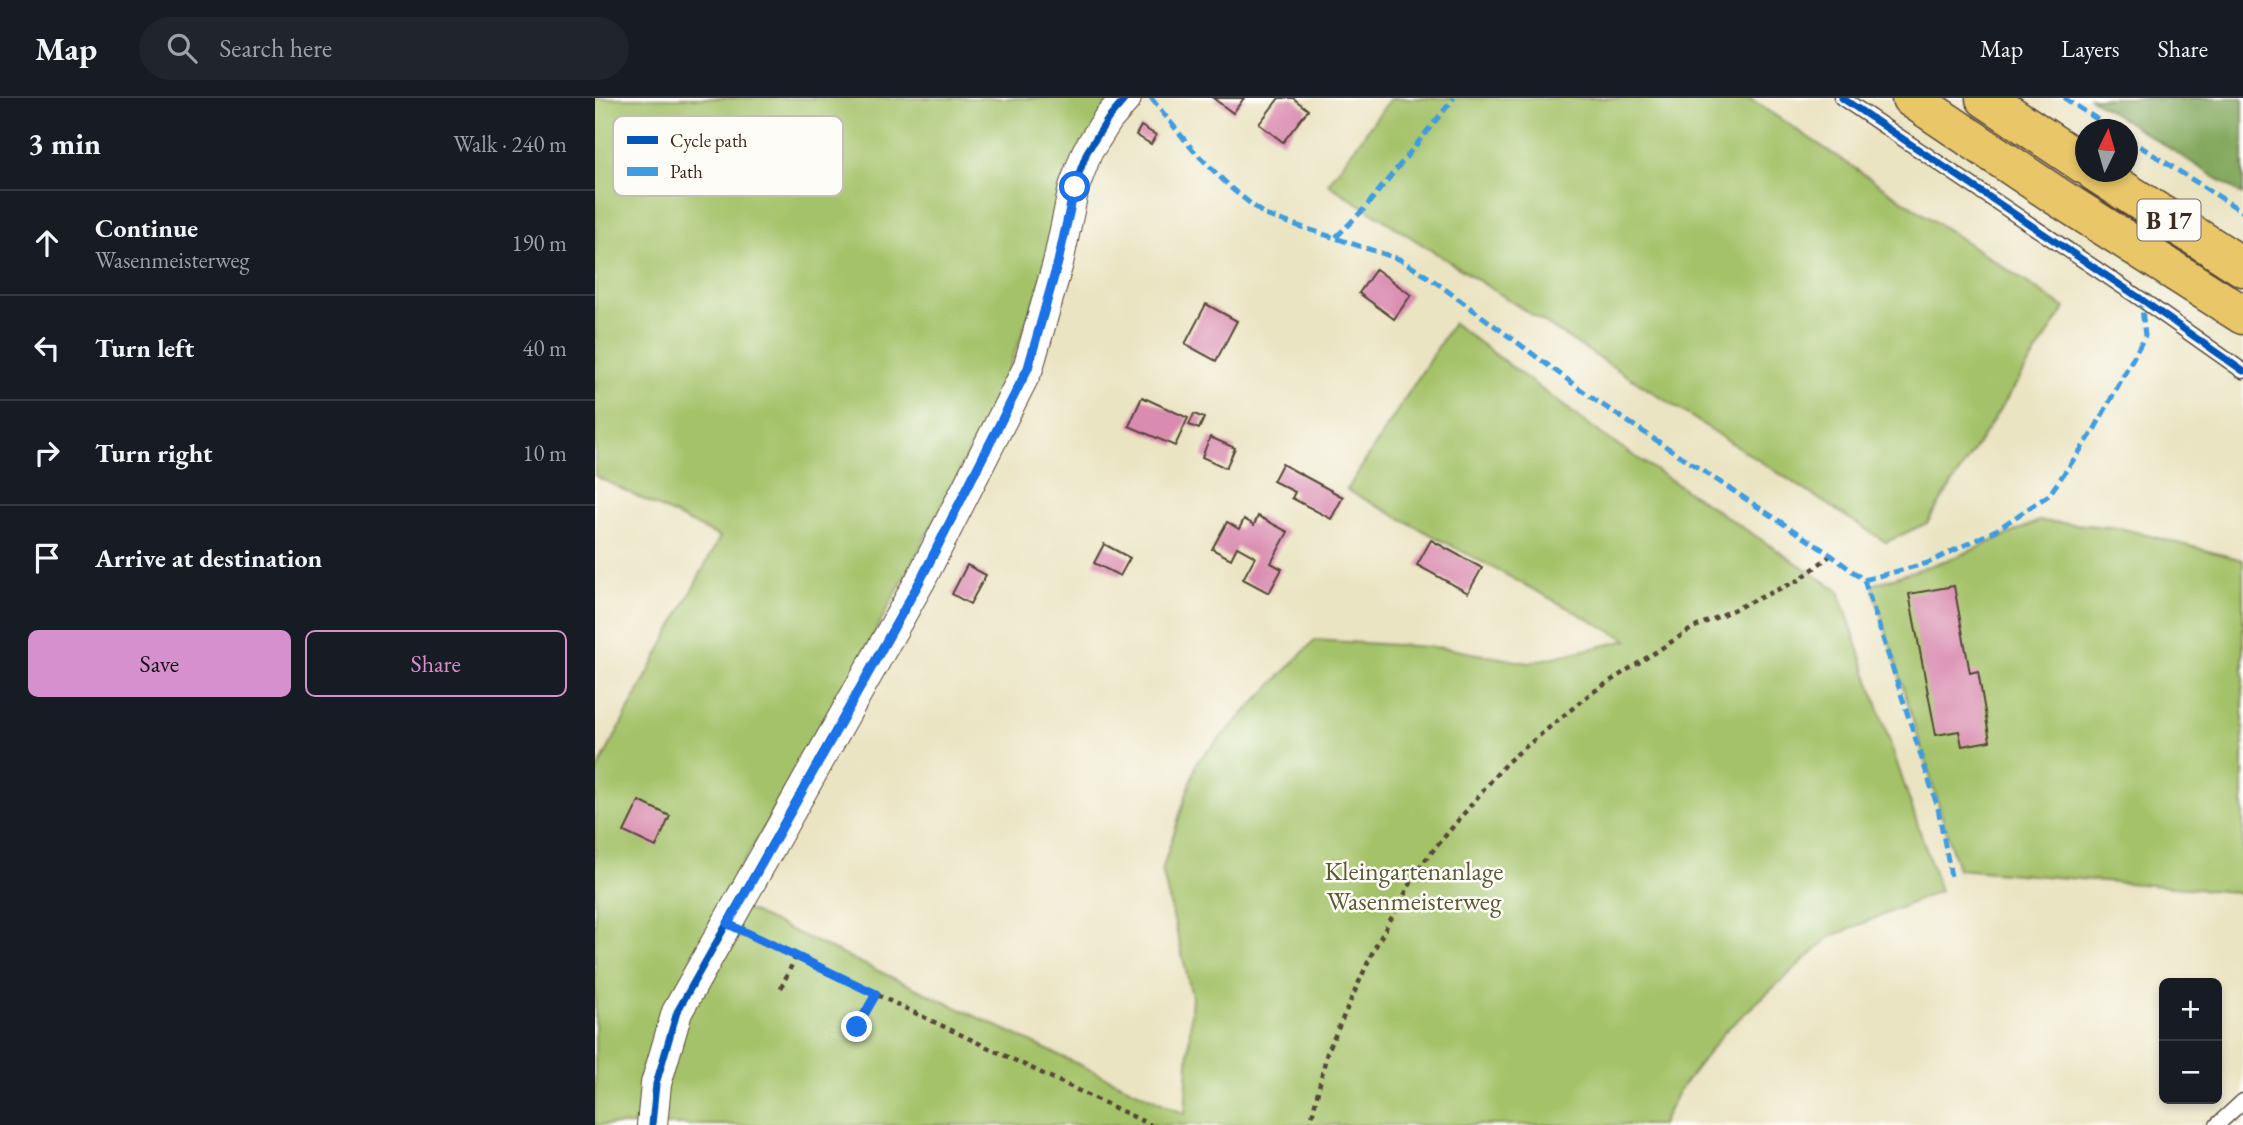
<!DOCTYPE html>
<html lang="en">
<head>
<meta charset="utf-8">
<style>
  body { margin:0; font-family:"EB Garamond",serif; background:#20242c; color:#f1f3f6 }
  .controls { position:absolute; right:21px; bottom:21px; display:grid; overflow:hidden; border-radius:10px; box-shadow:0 4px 10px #0003 }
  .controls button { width:63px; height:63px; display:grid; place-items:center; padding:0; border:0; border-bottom:2px solid #363941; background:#171b24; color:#f1f3f6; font:35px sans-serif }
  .compass { position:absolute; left:1480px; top:21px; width:63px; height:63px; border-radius:50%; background:#171b24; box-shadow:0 4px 10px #0003; rotate:5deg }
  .stop { position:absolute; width:21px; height:21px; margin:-16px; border:5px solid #1a73e8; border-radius:50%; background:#fff }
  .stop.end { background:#1a73e8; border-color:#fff; box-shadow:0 2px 7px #0008 }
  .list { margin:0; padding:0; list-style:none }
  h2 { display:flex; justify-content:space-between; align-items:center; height:91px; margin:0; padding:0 28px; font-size:30px }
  h2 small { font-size:23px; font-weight:400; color:#9ea1a6 }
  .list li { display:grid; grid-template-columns:46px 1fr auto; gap:21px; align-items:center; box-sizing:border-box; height:105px; padding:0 28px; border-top:2px solid #363941 }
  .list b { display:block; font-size:26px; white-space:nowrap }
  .list p { margin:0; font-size:23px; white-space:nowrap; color:#9ea1a6 }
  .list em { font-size:23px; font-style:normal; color:#9ea1a6 }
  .actions { display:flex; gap:14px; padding:21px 28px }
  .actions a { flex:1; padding:16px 0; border:2px solid #d690ce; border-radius:10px; text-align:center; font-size:24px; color:#d690ce }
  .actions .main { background:#d690ce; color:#111 }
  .icon { flex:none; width:38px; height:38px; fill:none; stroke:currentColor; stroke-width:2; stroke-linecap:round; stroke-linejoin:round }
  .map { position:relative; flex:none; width:1648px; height:1027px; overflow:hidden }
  header { display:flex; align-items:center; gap:42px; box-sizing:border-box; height:98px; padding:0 35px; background:#171b24; border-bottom:2px solid #363941 }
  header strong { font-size:33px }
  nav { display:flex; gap:38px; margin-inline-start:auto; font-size:24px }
  .search { width:490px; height:63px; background:#20242c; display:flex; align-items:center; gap:18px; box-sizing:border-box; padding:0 24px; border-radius:38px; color:#9ea1a6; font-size:26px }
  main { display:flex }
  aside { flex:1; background:#171b24 }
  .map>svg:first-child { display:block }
</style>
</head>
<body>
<header>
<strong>Map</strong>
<div class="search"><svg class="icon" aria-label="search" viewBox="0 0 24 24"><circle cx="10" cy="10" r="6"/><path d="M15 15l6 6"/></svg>Search here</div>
<nav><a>Map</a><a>Layers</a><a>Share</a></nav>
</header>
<main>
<aside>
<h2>3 min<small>Walk · 240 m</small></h2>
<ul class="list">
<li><svg class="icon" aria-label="ahead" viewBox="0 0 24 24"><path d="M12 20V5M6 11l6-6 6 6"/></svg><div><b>Continue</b><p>Wasenmeisterweg</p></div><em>190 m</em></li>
<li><svg class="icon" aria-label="left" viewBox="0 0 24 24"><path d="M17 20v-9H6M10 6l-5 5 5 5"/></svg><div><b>Turn left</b></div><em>40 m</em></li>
<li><svg class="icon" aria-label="right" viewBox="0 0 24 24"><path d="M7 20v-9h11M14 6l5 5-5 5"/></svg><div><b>Turn right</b></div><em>10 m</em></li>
<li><svg class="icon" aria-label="arrive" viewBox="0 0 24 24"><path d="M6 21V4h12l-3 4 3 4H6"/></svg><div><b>Arrive at destination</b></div></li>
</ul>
<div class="actions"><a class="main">Save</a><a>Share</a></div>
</aside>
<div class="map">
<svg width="1648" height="1027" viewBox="0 0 1648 1027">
  <rect width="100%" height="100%" fill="#fdfcf7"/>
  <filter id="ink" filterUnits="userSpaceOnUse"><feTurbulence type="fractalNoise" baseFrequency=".0143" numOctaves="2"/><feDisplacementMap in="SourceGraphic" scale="14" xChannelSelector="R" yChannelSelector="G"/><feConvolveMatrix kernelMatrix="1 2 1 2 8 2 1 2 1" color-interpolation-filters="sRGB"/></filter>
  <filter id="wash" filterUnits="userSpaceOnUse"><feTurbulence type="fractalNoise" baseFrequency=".00686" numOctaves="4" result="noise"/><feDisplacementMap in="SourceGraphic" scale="28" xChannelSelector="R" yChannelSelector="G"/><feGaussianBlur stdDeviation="1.57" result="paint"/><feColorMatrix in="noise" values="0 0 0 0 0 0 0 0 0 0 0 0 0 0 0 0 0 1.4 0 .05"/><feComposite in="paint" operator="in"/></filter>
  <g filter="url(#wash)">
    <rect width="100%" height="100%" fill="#ebe4c3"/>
    <path fill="#a4c269" stroke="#707644" stroke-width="2" d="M0,0H518L405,293L313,473L223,640L127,800L590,1016L597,898L567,772L602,664L720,542L850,550L933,565L1033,542L752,392L858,225L1009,338L1244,493L1345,793L1235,839L1130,933L1083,994L1066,1027H0V676L125,439L0,378Z
      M796,0H1154L1470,210L1332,425L1291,444L733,86Z
      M1444,423L1525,430L1648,462V798L1640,794L1363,771L1277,487L1361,459Z"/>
    <path fill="#83a85d" stroke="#5f693e" stroke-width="2" d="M1495,0H1648V97Z"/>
    <g id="blocks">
      <path fill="#da8cb0" d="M618,0H649L638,15Z
        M684,0H698L713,12L688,44L664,26Z
        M546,28L561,37L556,46L541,37Z
        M781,171L816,197L799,221L764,195Z
        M611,206L642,223L621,263L590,246Z
        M547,299L593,320L580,348L534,328Z
        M599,316L609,320L604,331L594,327Z
        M615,339L640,350L631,370L607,359Z
        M687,366L748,399L736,421L697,400L700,394L678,383Z
        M663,418L693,434L676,465L687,471L674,495L648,481L660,459L642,449L636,461L617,451L632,424L644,431L649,421L659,427Z
        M836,442L887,470L873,495L822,467Z
        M509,446L535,460L525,478L499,465Z
        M372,467L391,477L375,506L357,496Z
        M1359,488L1375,575L1383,573L1395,643L1367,648L1364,633L1341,637L1314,496Z
        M44,703L75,718L61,749L29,734Z"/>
    </g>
  </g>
  <g filter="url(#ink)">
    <use href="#blocks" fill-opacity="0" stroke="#554637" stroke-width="2"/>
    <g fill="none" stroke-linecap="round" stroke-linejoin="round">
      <g stroke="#554637" stroke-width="17">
        <path id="lane" d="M1247,0L1546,201L1648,273
          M1622,1027L1648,1003"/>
      </g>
      <g stroke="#554637" stroke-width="32">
        <path id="street" d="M57,1027L61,986L82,914L325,483L433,270L463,165L479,89L492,54L513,21L531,0"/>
      </g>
      <g stroke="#554637" stroke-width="41">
        <path id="highway" d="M1316,0L1463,99L1648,217
          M1390,0L1490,67
          M1500,74L1648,169"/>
      </g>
      <path stroke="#554637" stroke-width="4.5" stroke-dasharray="5 5" stroke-linecap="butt" d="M156,837L556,1027
        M186,890L201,858
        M262,929L280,896
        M715,1027L732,955L778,853L826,767L911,665L995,596L1098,530L1204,482L1236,457"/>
      <use href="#lane" stroke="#fff" stroke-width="14"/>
      <use href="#street" stroke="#fff" stroke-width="30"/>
      <use href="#highway" stroke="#e9c769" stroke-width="38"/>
      <path stroke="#3f9ce0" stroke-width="5" stroke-dasharray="10 5" stroke-linecap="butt" d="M556,0L598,52L637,91L670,117L804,161L835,180L1000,302L1236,457L1269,482L1343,710L1356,778
        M1469,0L1519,32
        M1532,40L1648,114
        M741,139L769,111L859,0
        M1269,482L1333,465L1401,432L1454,397L1498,334L1550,238L1546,201"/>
      <g stroke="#fdfcf7" stroke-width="11">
        <path id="cycleway" d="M1247,0L1546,201L1648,273
          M57,1027L61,986L82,914L325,483L433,270L463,165L479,89L492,54L513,21L531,0"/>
      </g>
      <use href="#cycleway" stroke="#0057b8" stroke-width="7"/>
    </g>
  </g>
  <g fill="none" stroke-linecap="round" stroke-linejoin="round" filter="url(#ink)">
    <path stroke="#1a73e8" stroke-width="9" d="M262,929L281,896L133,826L325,483L433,270L463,164L480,89"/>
  </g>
  <g text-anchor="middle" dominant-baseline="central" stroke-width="5" stroke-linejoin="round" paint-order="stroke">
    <rect fill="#fdfcf7" stroke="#75695f" stroke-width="2" x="1542.5" y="101.5" width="63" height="41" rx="5"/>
    <g font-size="24" font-weight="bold" fill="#3b2a1e">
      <text x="1574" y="122">B 17</text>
    </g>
    <g font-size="26" fill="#5a5834" stroke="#fdfcf7">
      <text x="819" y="773">Kleingartenanlage<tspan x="819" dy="30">Wasenmeisterweg</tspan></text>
    </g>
  </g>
  <rect x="18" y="18" width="230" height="80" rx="10" fill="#fdfcf7" stroke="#c3bdb6" stroke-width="2"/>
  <rect x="32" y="38" width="31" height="8" fill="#0057b8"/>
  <rect x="32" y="69" width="31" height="9" fill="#3f9ce0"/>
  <g font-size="19" fill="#3b2a1e">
    <text x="75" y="49">Cycle path</text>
    <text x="75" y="80">Path</text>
  </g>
</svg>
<div class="controls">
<button>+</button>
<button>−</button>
</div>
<svg class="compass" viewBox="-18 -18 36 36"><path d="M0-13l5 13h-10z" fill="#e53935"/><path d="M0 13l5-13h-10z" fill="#9ea1a6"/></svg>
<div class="stop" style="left:480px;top:89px"></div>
<div class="stop end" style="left:262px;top:929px"></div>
</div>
</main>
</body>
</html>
